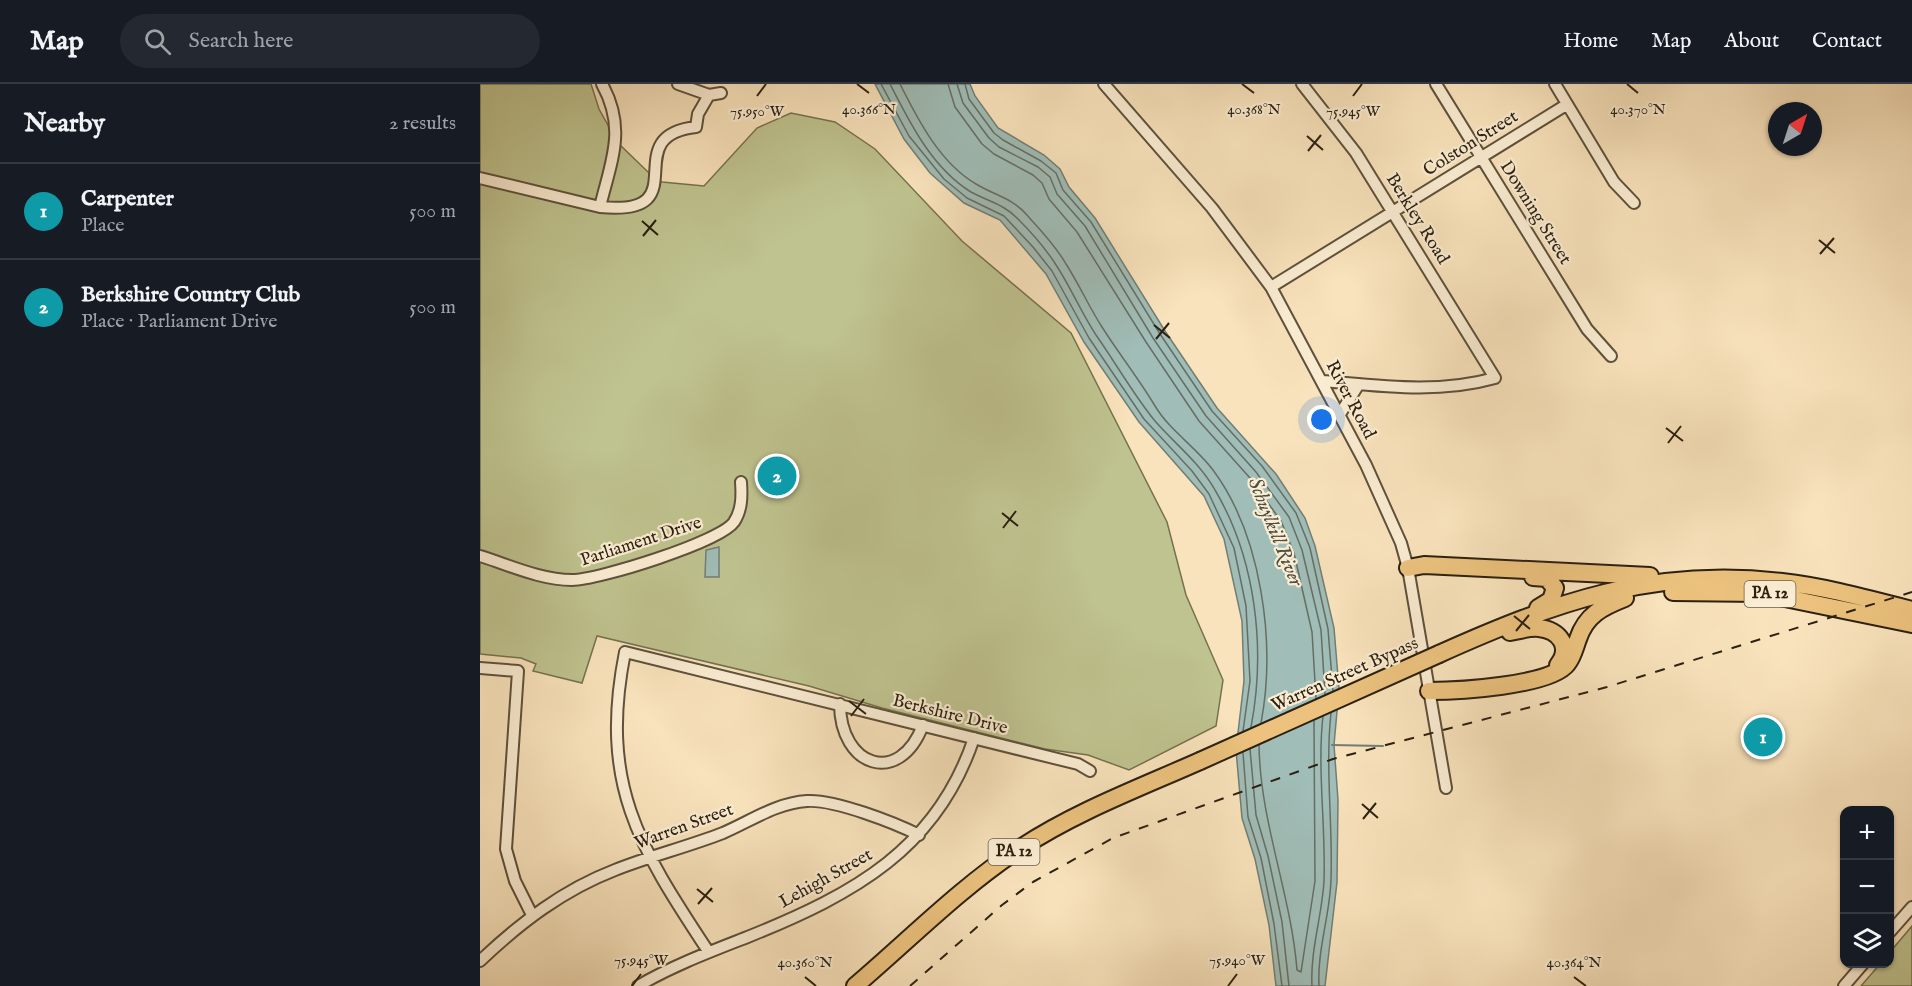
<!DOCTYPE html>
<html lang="en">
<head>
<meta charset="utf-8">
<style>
  body { margin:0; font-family:"IM FELL English",serif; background:#242831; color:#f1f3f6 }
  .controls { position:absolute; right:18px; bottom:18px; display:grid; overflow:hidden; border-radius:12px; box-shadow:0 2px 4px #0004 }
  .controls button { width:54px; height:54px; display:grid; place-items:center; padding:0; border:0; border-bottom:2px solid #363941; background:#171b24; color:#f1f3f6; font:30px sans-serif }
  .compass { position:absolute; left:1288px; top:18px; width:54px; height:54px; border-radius:50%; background:#171b24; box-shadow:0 2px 4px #0004; rotate:39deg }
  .you { position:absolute; left:842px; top:336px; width:21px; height:21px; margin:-15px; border:4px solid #fff; border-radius:50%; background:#1a73e8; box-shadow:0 0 0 9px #1a73e833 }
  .badge { display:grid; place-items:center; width:39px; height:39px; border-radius:50%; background:#db2777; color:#fff; font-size:20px; font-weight:700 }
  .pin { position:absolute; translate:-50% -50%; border:3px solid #fff; box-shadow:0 2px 6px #0006 }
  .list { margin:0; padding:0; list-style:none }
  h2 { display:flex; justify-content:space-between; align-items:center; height:78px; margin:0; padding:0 24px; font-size:26px }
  h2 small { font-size:20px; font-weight:400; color:#9ea1a6 }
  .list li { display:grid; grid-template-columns:39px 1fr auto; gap:18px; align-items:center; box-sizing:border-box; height:96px; padding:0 24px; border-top:2px solid #363941 }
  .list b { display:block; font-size:22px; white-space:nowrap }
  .list p { margin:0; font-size:20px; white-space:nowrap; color:#9ea1a6 }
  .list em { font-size:20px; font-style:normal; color:#9ea1a6 }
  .icon { flex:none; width:33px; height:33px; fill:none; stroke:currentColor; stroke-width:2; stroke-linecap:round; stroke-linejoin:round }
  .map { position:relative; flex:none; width:1432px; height:902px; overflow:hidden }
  header { display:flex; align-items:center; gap:36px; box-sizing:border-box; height:84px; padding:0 30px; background:#171b24; border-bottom:2px solid #363941 }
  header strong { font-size:28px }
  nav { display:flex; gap:33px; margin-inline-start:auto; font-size:21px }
  .search { width:420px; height:54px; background:#242831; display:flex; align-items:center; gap:15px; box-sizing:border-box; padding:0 21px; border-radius:33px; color:#9ea1a6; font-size:22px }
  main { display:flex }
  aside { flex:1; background:#171b24 }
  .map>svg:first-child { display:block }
</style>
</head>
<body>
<header>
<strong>Map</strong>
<div class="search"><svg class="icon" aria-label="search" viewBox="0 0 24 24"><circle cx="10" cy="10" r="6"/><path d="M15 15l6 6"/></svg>Search here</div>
<nav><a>Home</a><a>Map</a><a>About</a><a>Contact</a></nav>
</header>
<main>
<aside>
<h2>Nearby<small>2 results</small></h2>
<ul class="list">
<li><span class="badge" style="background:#0f9aa8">1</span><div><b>Carpenter</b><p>Place</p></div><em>500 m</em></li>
<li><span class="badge" style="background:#0f9aa8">2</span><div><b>Berkshire Country Club</b><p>Place · Parliament Drive</p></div><em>500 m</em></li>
</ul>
</aside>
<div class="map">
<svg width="1432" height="902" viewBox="0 0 1432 902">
  <rect width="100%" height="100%" fill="#f9e3bc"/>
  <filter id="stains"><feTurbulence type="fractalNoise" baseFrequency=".00333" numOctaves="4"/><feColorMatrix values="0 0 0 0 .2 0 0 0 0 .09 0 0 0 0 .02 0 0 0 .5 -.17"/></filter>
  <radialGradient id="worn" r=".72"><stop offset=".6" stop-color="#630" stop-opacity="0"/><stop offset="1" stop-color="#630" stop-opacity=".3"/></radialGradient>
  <path fill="#bfc38f" stroke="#757250" stroke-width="1.5" d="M0,0H111L119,25L138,59L168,88L182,98L224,102L277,44L311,29L355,38L395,65L482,157L591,249L687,438L706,511L743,596L736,642L649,686L608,671L565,665L402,624L329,602L117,552L102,599L53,587L56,580L41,574L0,570Z
    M1432,842V902H1381L1400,880H1410V868Z"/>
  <path fill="#a0bdb7" stroke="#717e75" stroke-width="1.5" d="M395,0H490L495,12L518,44L564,71L580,85L589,103L615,134L685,247L737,324L796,390L825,434L835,462L854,544L859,605L854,661L858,716L857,798L845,902H796L789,841L775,775L762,734L756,666L764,597L762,537L744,455L724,412L659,338L604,258L566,190L520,136L484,119L450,89L424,55Z
    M239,463V493H225L226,466Z"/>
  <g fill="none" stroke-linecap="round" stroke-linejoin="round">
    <path stroke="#666e64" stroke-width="1.5" d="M401,0L429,52L464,95L487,114L524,132L553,163L572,187L609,254L664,335L712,387L729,410L754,464L766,522L770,597L763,647
      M410,0C430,39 452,84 491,108C507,117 524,120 538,135C552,149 567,166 578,184C592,206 602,230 616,251C635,278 655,313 675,337C695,360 720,379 735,406C776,475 786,565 771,643
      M420,0C438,36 460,79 496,100C514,111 532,114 546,130C560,146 576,162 586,180C599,200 609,223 622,243C639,270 659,295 675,322C690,347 716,363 733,386C782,452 796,560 781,639
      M468,0L475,23L502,60L514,70L553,91L562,99L569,115L597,148L666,258L719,337L770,394L801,437L814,469L832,548L836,615
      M477,0L483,19L509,54L519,63L558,83L570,93L577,110L605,142L673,254L726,332L776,388L809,433L822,466L841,546L845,610
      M485,0L489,15L514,49L523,56L561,77L576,89L583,106L611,138L680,250L732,327L782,382L816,429L830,464L848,545L853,607
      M779,661C780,738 811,810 817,886L821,888L835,797L834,637
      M770,665L776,731L788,772L802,838L809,902
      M763,669L768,733L781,774L794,840L802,902
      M832,902C830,867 842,832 844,797C846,744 837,684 843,632
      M839,902C837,866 850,831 851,796C853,741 845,684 851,629"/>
    <path stroke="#717e75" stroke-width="2" d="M852,661L903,662"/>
    <g stroke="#5e513c" stroke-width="14">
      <path id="minor" d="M198,0L229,11L241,9
        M624,0L732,124L791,203L886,381L921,459L928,484L966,704
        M822,0L876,69L1015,294C958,310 901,302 843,297
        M956,0L1107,245L1131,272
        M1075,0L1134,98L1154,119
        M0,94L120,123C221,133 134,52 216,43L218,30L229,11
        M120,123C131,77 147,45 122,0
        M791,203L1086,21
        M860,330L879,300
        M0,472C29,481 61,496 92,496C118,496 240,458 254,438C262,426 262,412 261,398
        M0,584L38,587L26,765L35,797L52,831
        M360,620C360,682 419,704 443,641
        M1410,848L1432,823
        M228,867C158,761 119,699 145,568L598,680L610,687
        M0,877C40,839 83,806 135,786C170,772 207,763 243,749C271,737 296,719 327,717C354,715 415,739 439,751
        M158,902C194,881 232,867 270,852C374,810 457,765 494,654
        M1364,902L1383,880"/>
    </g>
    <g stroke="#2b2011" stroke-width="20">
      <path id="highway" d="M928,484L944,481L1170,492
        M1053,493L1067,494L1075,504L1071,516L1058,524
        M1193,508L1281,509L1432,540
        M1030,548C1040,546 1050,543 1059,544C1080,546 1092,564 1078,581
        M959,570C1075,518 1172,483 1302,498C1346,503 1389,515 1432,526
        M949,607C977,607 1070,602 1087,580C1093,573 1095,563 1098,555C1106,531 1122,523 1145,514
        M375,902C429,856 480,804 539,765C595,728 659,704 720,677"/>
    </g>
    <use href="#minor" stroke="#fbedd3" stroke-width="10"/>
    <use href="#highway" stroke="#ecc27e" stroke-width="16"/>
    <path stroke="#2b2011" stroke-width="2" stroke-dasharray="10 10" stroke-linecap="butt" d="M430,902L522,821L553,798L633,754L853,675L1127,603L1432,508"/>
    <g stroke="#2b2011" stroke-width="20" stroke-linecap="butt">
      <path id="highway-bridge" d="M720,677L959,570"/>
    </g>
    <use href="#highway-bridge" stroke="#ecc27e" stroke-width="16"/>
  </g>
  <path fill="none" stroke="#2b2011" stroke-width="2" d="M377,0L389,9M762,0L774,9M1147,0L1158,9M277,12L286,0M873,12L882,0M827,52L843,66M828,67L841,51M162,137L178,151M163,152L176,136M1339,156L1355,169M1340,170L1354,154M674,241L690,254M676,255L689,239M1186,344L1203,357M1188,359L1201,342M522,429L538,442M523,444L536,427M1034,532L1050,545M1036,547L1049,531M369,617L386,630M371,632L384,615M882,720L898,734M883,735L896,719M217,805L233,818M218,820L232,804M325,893L336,902M1094,893L1106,902M152,902L161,890M748,902L757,890"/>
  <g text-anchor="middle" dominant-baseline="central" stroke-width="4.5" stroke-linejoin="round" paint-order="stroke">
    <g fill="#fbedd3" stroke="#695e4b" stroke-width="1.5">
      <rect x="1264.5" y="497" width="51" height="26" rx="4.5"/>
      <rect x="508.5" y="755" width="51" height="26" rx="4.5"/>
    </g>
    <g font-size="16" font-weight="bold" fill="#2b2011">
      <text x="1290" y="510">PA 12</text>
      <text x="534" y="768">PA 12</text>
    </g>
    <g font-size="18" fill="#2b2011" stroke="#fbedd3">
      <text transform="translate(991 60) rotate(-32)">Colston Street</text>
      <text transform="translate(1055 129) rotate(58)">Downing Street</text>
      <text transform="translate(937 135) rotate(58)">Berkley Road</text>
      <text transform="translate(870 316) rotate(62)">River Road</text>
      <text transform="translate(161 458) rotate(-18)">Parliament Drive</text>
      <text transform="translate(865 591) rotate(-24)">Warren Street Bypass</text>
      <text transform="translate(470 631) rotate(14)">Berkshire Drive</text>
      <text transform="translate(204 743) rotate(-20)">Warren Street</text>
      <text transform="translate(346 795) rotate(-29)">Lehigh Street</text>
    </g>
    <g font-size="20" font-style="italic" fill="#4e4f43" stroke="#fbedd3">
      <text transform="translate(795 448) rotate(68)">Schuylkill River</text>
    </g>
  </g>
  <g font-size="15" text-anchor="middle" fill="#2b2011" stroke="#fbedd3" stroke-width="4.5" stroke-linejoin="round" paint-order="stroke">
    <text x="389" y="30">40.366°N</text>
    <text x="774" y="30">40.368°N</text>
    <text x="1158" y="30">40.370°N</text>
    <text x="277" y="32">75.950°W</text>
    <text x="873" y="32">75.945°W</text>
    <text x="161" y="881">75.945°W</text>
    <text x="757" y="881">75.940°W</text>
    <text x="325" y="883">40.360°N</text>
    <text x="1094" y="883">40.364°N</text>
  </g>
  <rect width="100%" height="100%" filter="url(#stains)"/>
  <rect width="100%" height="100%" fill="url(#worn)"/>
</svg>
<div class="controls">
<button>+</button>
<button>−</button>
<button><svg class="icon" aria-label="layers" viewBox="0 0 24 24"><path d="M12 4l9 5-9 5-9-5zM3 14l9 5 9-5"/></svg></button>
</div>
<svg class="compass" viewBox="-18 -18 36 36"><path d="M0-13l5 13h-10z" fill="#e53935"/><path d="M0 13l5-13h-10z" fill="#9ea1a6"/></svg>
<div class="you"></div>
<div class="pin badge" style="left:1283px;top:653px;background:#0f9aa8">1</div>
<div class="pin badge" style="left:297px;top:392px;background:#0f9aa8">2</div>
</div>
</main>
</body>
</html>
